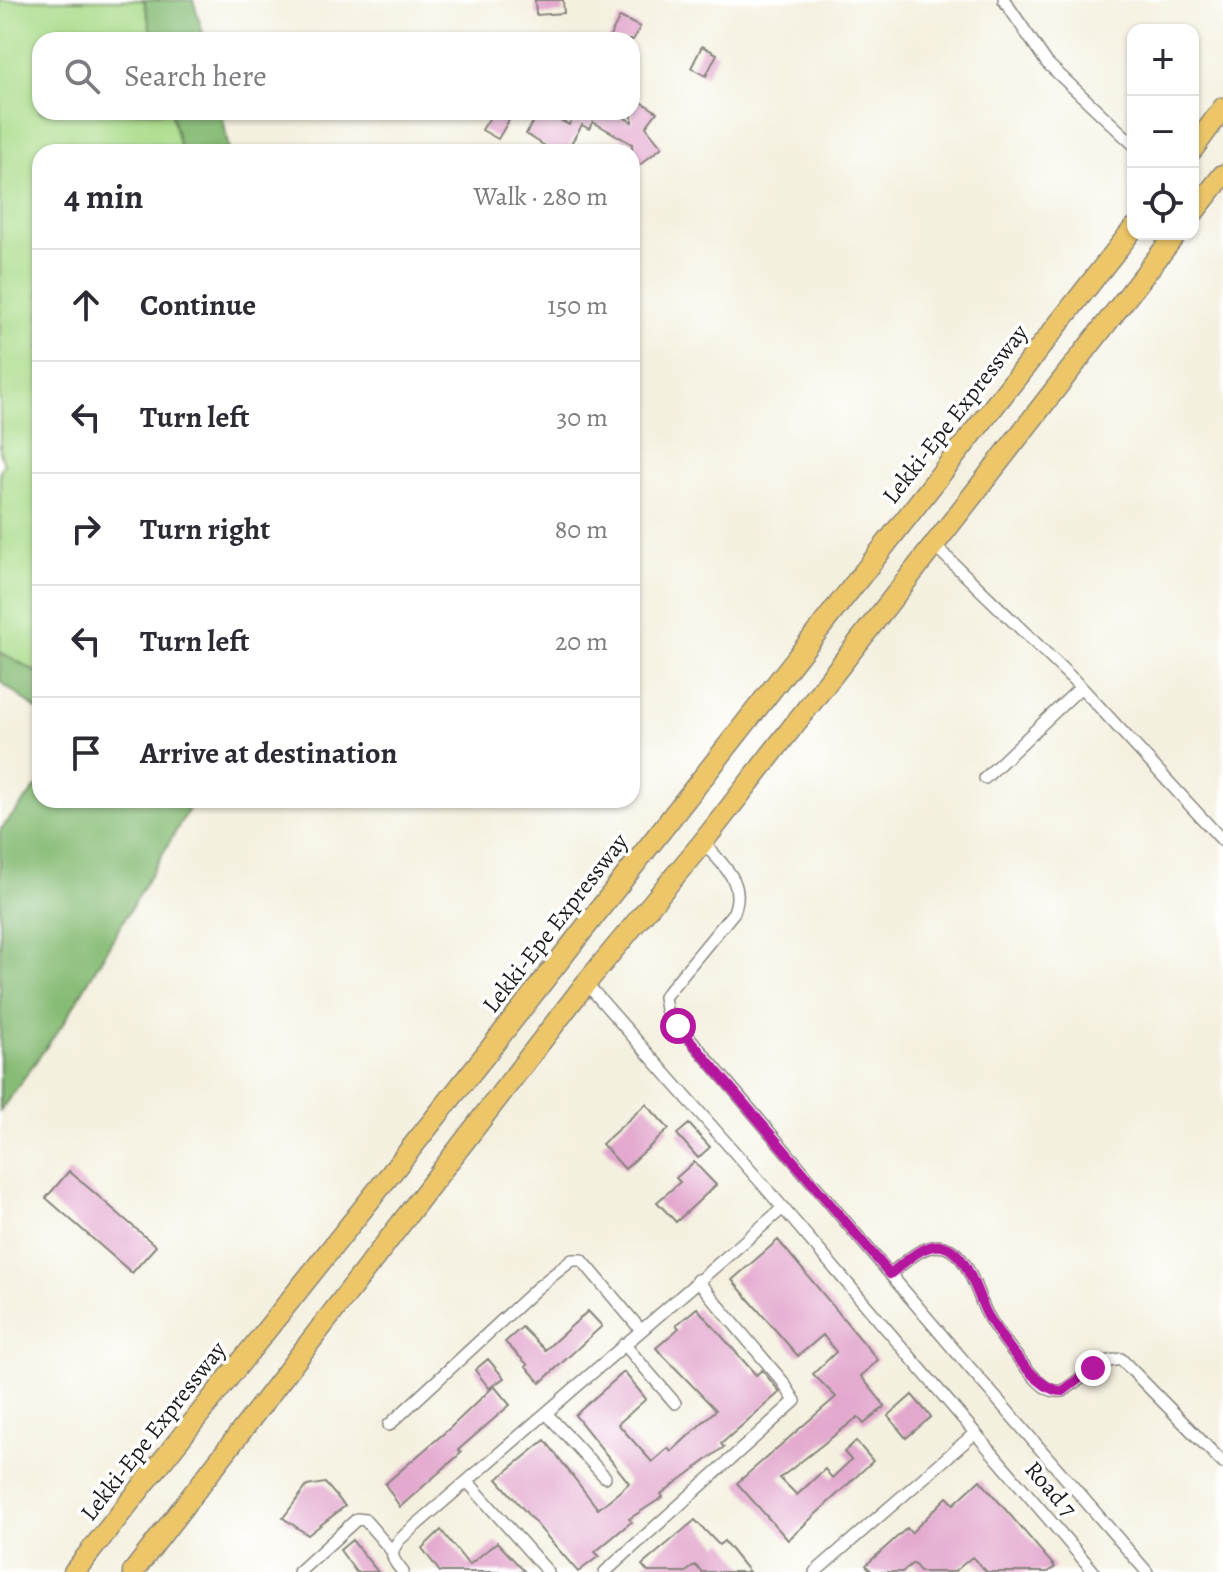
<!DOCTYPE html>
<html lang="en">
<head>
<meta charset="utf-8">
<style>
  body { margin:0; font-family:Alegreya,serif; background:#f7f7f7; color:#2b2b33 }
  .controls { position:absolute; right:24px; top:24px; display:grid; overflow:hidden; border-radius:16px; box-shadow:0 2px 6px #0004 }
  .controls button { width:72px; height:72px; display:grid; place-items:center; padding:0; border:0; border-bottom:2px solid #e1e1e2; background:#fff; color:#2b2b33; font:40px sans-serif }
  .stop { position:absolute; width:24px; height:24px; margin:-18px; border:6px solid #b5179e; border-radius:50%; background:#fff }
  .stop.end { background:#b5179e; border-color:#fff; box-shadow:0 2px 8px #0008 }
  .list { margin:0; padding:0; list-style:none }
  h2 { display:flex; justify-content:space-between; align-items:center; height:104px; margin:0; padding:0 32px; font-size:34px }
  h2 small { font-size:26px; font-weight:400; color:#7c7c81 }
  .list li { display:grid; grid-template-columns:52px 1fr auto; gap:24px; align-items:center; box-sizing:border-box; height:112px; padding:0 32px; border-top:2px solid #e1e1e2 }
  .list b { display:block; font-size:30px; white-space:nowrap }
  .list em { font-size:26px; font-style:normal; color:#7c7c81 }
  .icon { flex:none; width:44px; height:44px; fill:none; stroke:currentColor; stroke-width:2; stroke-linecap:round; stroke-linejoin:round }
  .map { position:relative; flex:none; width:1223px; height:1572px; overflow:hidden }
  .search { position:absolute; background:#fff; box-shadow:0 2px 6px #0004; left:32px; top:32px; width:608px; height:88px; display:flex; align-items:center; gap:20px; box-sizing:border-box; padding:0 28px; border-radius:24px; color:#7c7c81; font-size:30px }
  .panel { position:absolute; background:#fff; box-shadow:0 2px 6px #0004; left:32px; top:144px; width:608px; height:664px; border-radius:24px }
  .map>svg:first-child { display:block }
</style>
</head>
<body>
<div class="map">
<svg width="1223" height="1572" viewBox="0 0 1223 1572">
  <rect width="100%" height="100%" fill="#fff"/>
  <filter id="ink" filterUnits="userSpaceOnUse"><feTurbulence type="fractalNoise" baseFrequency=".0125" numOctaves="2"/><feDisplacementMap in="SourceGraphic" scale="16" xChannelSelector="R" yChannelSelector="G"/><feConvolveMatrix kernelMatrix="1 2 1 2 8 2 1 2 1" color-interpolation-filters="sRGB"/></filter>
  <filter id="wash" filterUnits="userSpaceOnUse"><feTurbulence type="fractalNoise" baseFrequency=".006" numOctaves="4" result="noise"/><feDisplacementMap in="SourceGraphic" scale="32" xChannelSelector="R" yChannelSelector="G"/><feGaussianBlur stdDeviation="1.8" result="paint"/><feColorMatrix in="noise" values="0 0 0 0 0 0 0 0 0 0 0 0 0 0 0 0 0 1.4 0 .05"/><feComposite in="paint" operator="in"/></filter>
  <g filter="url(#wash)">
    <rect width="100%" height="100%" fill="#f4f0df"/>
    <path fill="#aadc8a" stroke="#637c53" stroke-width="2" d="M0,0H144L153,40H40V112H171L181,152H40V674L0,652V470L4,465L0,451Z"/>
    <path fill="#87bc76" stroke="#526c49" stroke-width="2" d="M144,0H193L205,40H153Z
      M171,112H222L229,152H181Z
      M0,652L40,674V712L0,681Z
      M40,783V800H194L65,1021L0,1111V830Z"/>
    <g id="blocks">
      <path fill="#e3a8ce" d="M535,0H563L564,13L536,15Z
        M620,17L640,27L633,40H608Z
        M702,46L717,54L706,76L691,68Z
        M632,96L657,112L646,127L662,147L632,171V144L593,122L589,129L582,125L566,152H555L526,134L538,112H545L569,125L572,119L559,112H614L632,122Z
        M493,112L509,120L498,139L482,130Z
        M646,1104L669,1129L625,1169L602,1144Z
        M689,1124L710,1147L698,1158L677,1134Z
        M694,1162L716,1185L676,1222L657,1202L680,1182L676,1178Z
        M69,1171L156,1246L132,1273L46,1198Z
        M778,1240L878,1360L861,1376L885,1406L864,1424L858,1417L780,1478L797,1495L825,1469L832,1478L851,1460L844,1452L856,1441L873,1461L788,1540L737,1483L836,1397L813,1374L836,1352L823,1335L798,1356L732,1280Z
        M697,1308L756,1375L762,1370L780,1392L721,1444L724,1447L661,1494L663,1497L629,1519L631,1522L595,1552L599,1556L578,1572L497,1479L545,1440L598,1509L619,1492L629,1483L575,1415L624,1372L646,1399L618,1424L652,1462L668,1448L671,1452L716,1410L656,1348L679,1328L676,1325Z
        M588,1311L602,1326L540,1383L526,1366L528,1365L505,1342L522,1327L545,1350Z
        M488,1359L504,1378L489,1388L475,1370Z
        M494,1386L510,1405L458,1450L461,1453L400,1507L385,1484L450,1428Z
        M912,1395L931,1417L906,1438L888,1416Z
        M980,1480L1055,1567L1048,1572H987L972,1557L954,1572H921L913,1563L902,1572H872L866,1565L907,1528L911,1533L947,1497L954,1504Z
        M325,1483L345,1506L308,1535L283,1518L307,1486Z
        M695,1520L719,1545L724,1541L749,1572H702L695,1565L686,1572H648L642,1565Z
        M441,1530L469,1565L497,1542L525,1572H440L422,1548Z
        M352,1540L378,1572H356L340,1550Z"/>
    </g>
  </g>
  <g filter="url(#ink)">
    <use href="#blocks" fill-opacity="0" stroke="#88867e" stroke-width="2"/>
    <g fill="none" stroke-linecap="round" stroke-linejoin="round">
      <g stroke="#88867e" stroke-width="14">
        <path id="minor" d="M1004,0L1047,63L1133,144
          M934,545L1081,687L1223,841
          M985,778L1081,687
          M703,842C722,865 746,881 734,912L664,997L666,1010L951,1346L1147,1572
          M586,983L765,1187L1094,1572
          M890,1274C905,1263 923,1242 944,1247C969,1253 976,1294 987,1314C995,1330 1031,1377 1045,1387C1051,1391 1056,1392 1063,1391L1104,1362L1121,1359L1223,1463
          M624,1344L675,1403
          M547,1414L605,1477
          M389,1425L537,1288L572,1260H582L640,1329
          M467,1481L548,1572
          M299,1572L357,1519L365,1520L391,1550
          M403,1572C392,1559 388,1554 400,1539L783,1208
          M605,1572L795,1401L783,1382L697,1280
          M815,1572L974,1434"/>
      </g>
      <g stroke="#88867e" stroke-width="23">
        <path id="trunk" d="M1193,149L1223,108
          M1193,213L1223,175
          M74,1572L486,1054L1133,229
          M133,1572L586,983L703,842L1176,234"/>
      </g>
      <use href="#minor" stroke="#fff" stroke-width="11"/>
      <use href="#trunk" stroke="#ecc669" stroke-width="20"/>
    </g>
  </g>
  <g fill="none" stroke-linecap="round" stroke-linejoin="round" filter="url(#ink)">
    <path stroke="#b5179e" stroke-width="10" d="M678,1026L890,1274C905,1263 922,1243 942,1246C968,1251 977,1297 988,1316C1000,1336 1039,1394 1063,1391L1093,1368"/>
  </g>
  <g text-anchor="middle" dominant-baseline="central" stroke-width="7" stroke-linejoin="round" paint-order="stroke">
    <g font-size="24" fill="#1c1c1c" stroke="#fff">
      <text transform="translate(955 414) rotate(-52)">Lekki-Epe Expressway</text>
      <text transform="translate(555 923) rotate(-52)">Lekki-Epe Expressway</text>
      <text transform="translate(153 1431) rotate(-52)">Lekki-Epe Expressway</text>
      <text transform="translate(1051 1489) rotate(49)">Road 7</text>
    </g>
  </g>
</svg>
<div class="controls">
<button>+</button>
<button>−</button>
<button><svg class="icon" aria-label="locate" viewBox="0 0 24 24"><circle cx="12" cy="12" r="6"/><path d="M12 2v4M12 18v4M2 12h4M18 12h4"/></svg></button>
</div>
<div class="stop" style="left:678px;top:1026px"></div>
<div class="stop end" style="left:1093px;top:1368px"></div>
<div class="search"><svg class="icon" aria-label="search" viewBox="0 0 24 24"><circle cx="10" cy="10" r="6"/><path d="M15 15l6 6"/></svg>Search here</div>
<section class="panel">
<h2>4 min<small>Walk · 280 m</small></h2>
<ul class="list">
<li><svg class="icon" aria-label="ahead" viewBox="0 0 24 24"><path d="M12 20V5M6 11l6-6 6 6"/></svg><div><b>Continue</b></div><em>150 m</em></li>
<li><svg class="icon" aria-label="left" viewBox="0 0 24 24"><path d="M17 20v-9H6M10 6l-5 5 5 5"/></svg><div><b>Turn left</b></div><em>30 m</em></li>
<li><svg class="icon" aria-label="right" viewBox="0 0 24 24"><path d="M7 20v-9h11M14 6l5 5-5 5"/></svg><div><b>Turn right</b></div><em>80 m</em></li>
<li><svg class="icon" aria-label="left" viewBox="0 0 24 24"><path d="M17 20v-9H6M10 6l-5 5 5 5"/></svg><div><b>Turn left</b></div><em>20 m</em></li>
<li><svg class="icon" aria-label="arrive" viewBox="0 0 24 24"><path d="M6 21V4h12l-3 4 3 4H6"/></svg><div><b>Arrive at destination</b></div></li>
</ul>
</section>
</div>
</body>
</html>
